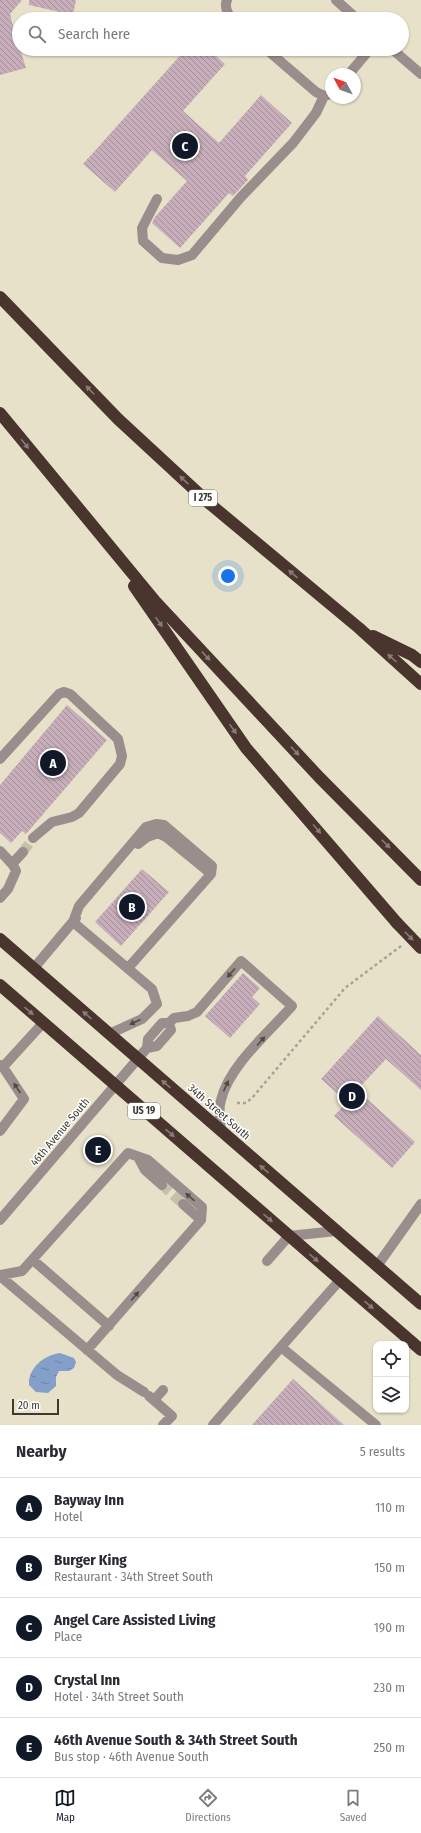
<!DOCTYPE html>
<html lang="en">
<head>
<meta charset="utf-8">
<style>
  body { margin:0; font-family:"Fira Sans Condensed",sans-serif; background:#f7f7f7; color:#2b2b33 }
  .controls { position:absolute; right:12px; bottom:12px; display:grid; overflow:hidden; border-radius:8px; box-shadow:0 1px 3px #0004 }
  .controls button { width:36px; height:36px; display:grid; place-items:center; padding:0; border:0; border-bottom:1px solid #e1e1e2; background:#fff; color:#2b2b33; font:20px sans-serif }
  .compass { position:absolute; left:325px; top:68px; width:36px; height:36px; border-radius:50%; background:#fff; box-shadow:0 1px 3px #0004; rotate:311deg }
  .scale { position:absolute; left:12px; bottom:10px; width:47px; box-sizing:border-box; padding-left:4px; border:2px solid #3d3a31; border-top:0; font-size:11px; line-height:14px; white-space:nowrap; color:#3d3a31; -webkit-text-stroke:3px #fff; paint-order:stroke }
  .you { position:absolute; left:228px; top:576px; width:14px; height:14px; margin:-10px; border:3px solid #fff; border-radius:50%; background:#1a73e8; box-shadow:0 0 0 6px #1a73e833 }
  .badge { display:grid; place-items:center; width:26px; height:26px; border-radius:50%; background:#111827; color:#fff; font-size:13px; font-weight:700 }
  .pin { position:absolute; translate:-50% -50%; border:2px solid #fff; box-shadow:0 1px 4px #0006 }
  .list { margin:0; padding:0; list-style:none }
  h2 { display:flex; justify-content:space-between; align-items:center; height:52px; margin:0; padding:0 16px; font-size:17px }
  h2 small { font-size:13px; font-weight:400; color:#7c7c81 }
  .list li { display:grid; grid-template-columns:26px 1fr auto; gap:12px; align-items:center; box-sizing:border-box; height:60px; padding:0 16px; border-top:1px solid #e1e1e2 }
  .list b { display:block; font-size:15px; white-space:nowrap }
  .list p { margin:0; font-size:13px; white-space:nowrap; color:#7c7c81 }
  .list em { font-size:13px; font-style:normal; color:#7c7c81 }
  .icon { flex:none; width:22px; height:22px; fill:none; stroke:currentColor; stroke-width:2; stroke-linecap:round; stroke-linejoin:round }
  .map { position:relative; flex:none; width:421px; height:1425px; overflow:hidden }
  .search { position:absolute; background:#fff; box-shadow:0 1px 3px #0004; left:12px; right:12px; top:12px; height:44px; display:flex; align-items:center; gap:10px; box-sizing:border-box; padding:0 14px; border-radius:22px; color:#7c7c81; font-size:15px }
  .sheet { height:352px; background:#fff }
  nav { display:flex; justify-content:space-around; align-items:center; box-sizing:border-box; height:56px; border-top:1px solid #e1e1e2; background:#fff; font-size:11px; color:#7c7c81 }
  nav a { display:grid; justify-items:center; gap:2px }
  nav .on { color:#111827 }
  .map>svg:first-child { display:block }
</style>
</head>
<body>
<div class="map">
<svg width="421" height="1425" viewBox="0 0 421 1425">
  <defs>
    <pattern id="water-ripples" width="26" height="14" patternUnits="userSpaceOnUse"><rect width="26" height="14" fill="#839fca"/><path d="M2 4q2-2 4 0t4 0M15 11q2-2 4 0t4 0" fill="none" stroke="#6c83a5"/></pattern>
    <pattern id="building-back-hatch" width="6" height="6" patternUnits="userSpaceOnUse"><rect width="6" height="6" fill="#c7aeba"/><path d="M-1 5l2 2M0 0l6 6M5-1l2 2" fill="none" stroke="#a38f98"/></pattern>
  </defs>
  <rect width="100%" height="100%" fill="#e7e1c9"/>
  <path fill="url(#water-ripples)" d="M60,1353L74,1358L76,1362L74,1368L69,1371H59L56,1377V1386L48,1393L36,1392L29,1385C28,1368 44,1355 60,1353Z"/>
  <path fill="url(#building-back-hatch)" d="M0,0H22L10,14L19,49H20L26,68L0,75Z
    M29,0H76L73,15L29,5Z
    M186,49H208L225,64L183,111L219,143L261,95L292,123L245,176L248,180L233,196L229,193L180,248L152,223L155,217L187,181L152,150L115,192L83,164Z
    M67,705L107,740L26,834L22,831L11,843L0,833V785Z
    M142,869L169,892L121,946L95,922Z
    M243,973L260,988L252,997L260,1004L230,1038L205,1016Z
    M378,1016L421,1055V1090L386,1059L357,1090L415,1142L392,1168L334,1116L347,1102L321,1079Z
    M293,1379L344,1425H252Z"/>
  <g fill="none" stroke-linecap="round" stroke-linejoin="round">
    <path stroke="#c5c0ab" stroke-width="10" stroke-dasharray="10 5" stroke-linecap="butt" d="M23,852L33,838
      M162,1185L183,1204"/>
    <path stroke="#a8a391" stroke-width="2.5" stroke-dasharray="3 3" stroke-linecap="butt" d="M237,1103H246L252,1098L345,988L401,946"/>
    <path stroke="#998e8b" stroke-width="10" d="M227,0C224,7 227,13 232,19
      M336,0L357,19
      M266,49L316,92L324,96L331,94
      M392,49L421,74
      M349,74L370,49
      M157,199L142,228L143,241L162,258L178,260L192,255L241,197L293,143L316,113L324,96
      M0,759L59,694L64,692L70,694L118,739L122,756L120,764L79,813L72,817L52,822L33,838
      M138,844L147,837L158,833L166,837L210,873
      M0,851L13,865L16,871L8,889L0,898
      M12,864L23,852
      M73,922L79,906L146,827L156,824L164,825L212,866L211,874L128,968
      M73,922L152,989L157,1004L142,1019L109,1034
      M34,968L76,918
      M169,1023L174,1018L188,1016L197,1012L241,961L292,1006C269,1032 229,1066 221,1100C218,1109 220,1121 221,1131
      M0,1065L3,1067L24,1099L0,1131
      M3,1067L43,1023
      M138,1157L145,1170L162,1185
      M183,1204L201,1220
      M0,1220L147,1048L148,1039L162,1023H169L171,1030L157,1046L147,1048
      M33,1260L109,1326
      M267,1261L289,1236L336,1231
      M377,1266L421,1204
      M0,1275L22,1271L128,1153L148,1160L202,1207L201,1220L87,1350
      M0,1276L117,1375L144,1392
      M340,1280L281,1347L376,1425
      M149,1396L172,1416L163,1425
      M154,1400L163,1390
      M213,1425L281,1347"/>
    <path stroke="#49342e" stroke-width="12" d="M0,297L118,419L210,504L359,628L421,684
      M0,413L155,601L319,777L421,880
      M134,586L246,748L397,923
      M373,636L412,655L421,662
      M0,939L421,1304
      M0,985L421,1350"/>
    <path stroke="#49342e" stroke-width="12" d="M397,923L421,948"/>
  </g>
  <defs><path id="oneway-solid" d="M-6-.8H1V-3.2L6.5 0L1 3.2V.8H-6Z"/></defs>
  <g fill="#897b77">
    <use href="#oneway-solid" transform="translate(90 390) rotate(-134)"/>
    <use href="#oneway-solid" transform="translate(25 444) rotate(51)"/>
    <use href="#oneway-solid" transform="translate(184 480) rotate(-137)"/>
    <use href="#oneway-solid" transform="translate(293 574) rotate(-140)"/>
    <use href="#oneway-solid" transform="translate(159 622) rotate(55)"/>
    <use href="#oneway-solid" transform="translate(206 656) rotate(47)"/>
    <use href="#oneway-solid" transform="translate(392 658) rotate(-138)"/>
    <use href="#oneway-solid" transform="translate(233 729) rotate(55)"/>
    <use href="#oneway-solid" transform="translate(295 751) rotate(47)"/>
    <use href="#oneway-solid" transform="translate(317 829) rotate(49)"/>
    <use href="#oneway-solid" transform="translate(386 844) rotate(45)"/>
    <use href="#oneway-solid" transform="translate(409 936) rotate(46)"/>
    <use href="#oneway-solid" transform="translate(29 1011) rotate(41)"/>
    <use href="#oneway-solid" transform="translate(87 1015) rotate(-139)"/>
    <use href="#oneway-solid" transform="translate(166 1084) rotate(-139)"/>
    <use href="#oneway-solid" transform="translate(170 1133) rotate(41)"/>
    <use href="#oneway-solid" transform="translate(264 1169) rotate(-139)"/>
    <use href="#oneway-solid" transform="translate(268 1218) rotate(41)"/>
    <use href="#oneway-solid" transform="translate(314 1258) rotate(41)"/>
    <use href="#oneway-solid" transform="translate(369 1305) rotate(41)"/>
  </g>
  <g fill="#4f4b43">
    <use href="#oneway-solid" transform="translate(231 973) rotate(131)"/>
    <use href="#oneway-solid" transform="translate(135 1022) rotate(155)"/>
    <use href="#oneway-solid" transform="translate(261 1041) rotate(-48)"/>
    <use href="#oneway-solid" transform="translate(226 1086) rotate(-65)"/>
    <use href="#oneway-solid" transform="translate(17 1088) rotate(-124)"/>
    <use href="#oneway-solid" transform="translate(190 1197) rotate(-139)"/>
    <use href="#oneway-solid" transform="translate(135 1296) rotate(-49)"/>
  </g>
  <g text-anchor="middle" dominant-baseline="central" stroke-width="3" stroke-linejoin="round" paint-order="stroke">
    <g fill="#fff" stroke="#77756f" stroke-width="1">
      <rect x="189" y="490" width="28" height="16" rx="3"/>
      <rect x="128" y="1103" width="32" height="16" rx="3"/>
    </g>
    <g font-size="10" font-weight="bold" fill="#3d3a31">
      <text x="203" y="498">I 275</text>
      <text x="144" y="1111">US 19</text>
    </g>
    <g font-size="11" fill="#3d3a31" stroke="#fff">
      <text transform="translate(219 1112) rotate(41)">34th Street South</text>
      <text transform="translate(60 1132) rotate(-50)">46th Avenue South</text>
    </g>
  </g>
</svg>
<div class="controls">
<button><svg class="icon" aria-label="locate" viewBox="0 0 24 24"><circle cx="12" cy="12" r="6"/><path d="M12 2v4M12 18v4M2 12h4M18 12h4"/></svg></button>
<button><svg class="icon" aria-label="layers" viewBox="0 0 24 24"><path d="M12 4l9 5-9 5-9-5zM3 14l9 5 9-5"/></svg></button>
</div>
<svg class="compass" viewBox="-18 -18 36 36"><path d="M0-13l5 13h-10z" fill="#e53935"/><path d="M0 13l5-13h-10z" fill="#7c7c81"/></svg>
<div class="scale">20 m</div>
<div class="you"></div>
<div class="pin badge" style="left:53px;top:763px">A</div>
<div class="pin badge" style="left:132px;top:907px">B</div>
<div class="pin badge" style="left:185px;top:146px">C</div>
<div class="pin badge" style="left:352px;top:1096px">D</div>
<div class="pin badge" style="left:98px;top:1150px">E</div>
<div class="search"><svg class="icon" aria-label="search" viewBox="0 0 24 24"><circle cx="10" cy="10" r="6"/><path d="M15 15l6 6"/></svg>Search here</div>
</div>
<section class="sheet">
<h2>Nearby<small>5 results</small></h2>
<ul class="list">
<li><span class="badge">A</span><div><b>Bayway Inn</b><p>Hotel</p></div><em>110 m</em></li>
<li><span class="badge">B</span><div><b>Burger King</b><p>Restaurant · 34th Street South</p></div><em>150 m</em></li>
<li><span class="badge">C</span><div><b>Angel Care Assisted Living</b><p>Place</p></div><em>190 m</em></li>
<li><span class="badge">D</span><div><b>Crystal Inn</b><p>Hotel · 34th Street South</p></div><em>230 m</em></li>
<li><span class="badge">E</span><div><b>46th Avenue South &amp; 34th Street South</b><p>Bus stop · 46th Avenue South</p></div><em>250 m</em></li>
</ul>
</section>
<nav>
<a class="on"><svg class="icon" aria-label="map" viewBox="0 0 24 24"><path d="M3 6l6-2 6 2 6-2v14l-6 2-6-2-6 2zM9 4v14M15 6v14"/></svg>Map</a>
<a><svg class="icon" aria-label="directions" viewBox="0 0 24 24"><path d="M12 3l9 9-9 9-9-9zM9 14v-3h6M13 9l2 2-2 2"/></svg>Directions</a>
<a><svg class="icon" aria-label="saved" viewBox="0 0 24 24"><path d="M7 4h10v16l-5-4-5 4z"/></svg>Saved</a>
</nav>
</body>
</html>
